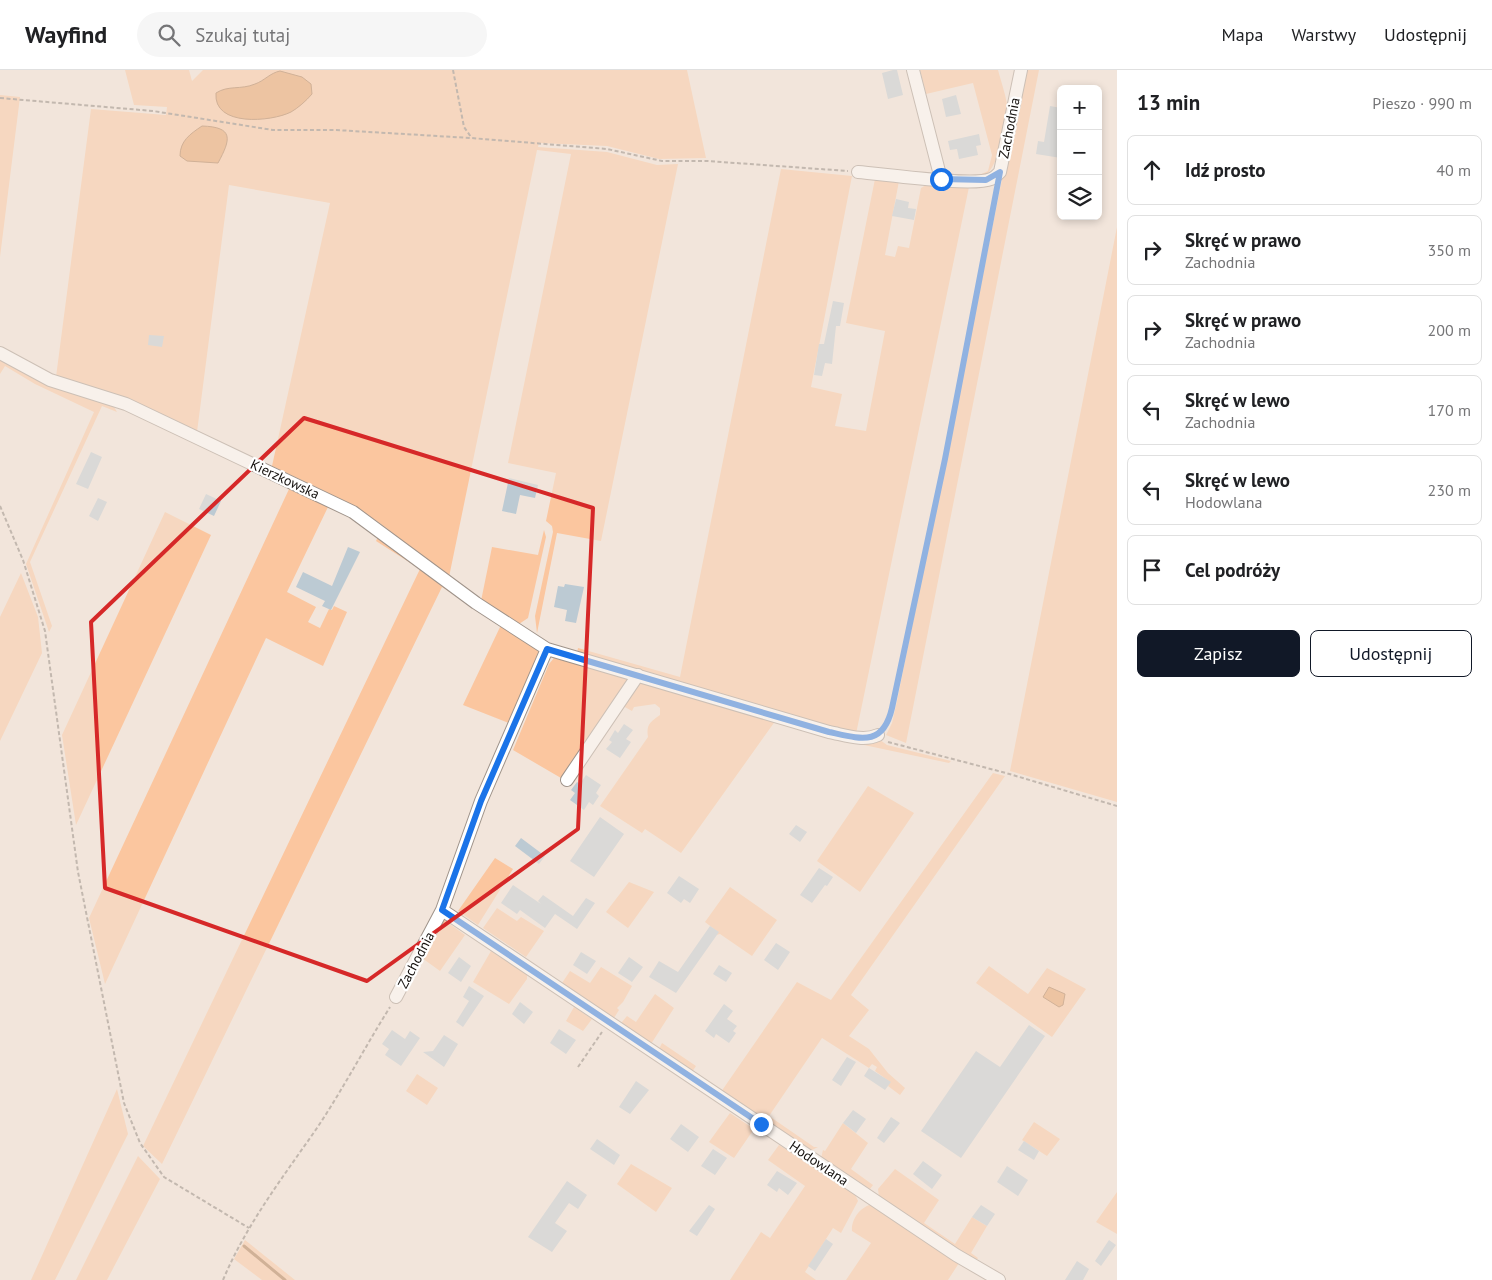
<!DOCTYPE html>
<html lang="pl">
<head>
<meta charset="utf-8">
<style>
  body { margin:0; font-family:"PT Sans",sans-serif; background:#f6f6f6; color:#202124 }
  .controls { position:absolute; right:15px; top:15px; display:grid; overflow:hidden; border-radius:8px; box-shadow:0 2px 8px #0003 }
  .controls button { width:45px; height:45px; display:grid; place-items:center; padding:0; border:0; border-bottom:1px solid #e0e0e0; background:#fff; color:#202124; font:25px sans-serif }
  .stop { position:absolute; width:15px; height:15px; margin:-11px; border:4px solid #1a73e8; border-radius:50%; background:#fff }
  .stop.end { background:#1a73e8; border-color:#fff; box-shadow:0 1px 5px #0008 }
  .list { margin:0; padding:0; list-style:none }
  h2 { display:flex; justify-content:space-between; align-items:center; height:65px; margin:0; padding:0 20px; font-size:21px }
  h2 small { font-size:16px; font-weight:400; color:#757577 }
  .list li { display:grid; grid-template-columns:32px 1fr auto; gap:15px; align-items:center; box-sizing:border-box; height:70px; margin:0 10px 10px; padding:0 10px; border:1px solid #e0e0e0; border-radius:8px }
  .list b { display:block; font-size:19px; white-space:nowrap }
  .list p { margin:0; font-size:16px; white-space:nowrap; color:#757577 }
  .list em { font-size:16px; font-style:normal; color:#757577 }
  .actions { display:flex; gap:10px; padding:15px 20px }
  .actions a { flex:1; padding:11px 0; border:1px solid #111827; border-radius:8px; text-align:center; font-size:18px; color:#111827 }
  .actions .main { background:#111827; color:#fff }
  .icon { flex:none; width:28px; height:28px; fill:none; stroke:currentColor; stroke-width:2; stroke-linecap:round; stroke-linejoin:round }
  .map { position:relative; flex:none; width:1117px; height:1210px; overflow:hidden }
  header { display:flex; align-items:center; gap:30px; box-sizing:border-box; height:70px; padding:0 25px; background:#fff; border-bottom:1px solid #e0e0e0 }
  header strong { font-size:24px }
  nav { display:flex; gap:28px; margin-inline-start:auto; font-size:18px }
  .search { width:350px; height:45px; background:#f6f6f6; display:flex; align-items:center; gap:12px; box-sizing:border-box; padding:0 18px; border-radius:28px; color:#757577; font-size:19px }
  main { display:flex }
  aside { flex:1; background:#fff }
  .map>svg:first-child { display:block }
</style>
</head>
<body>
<header>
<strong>Wayfind</strong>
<div class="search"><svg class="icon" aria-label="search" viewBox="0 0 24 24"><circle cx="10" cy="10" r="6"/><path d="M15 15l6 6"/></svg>Szukaj tutaj</div>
<nav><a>Mapa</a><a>Warstwy</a><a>Udostępnij</a></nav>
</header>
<main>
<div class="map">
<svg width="1117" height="1210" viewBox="0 0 1117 1210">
  <rect width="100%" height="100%" fill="#f2e5db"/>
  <path fill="#fbc69f" d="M125,0H189L192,11L203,0H687L706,88L659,89L607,76L539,73L538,77L607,82L657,95L678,94L601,471L557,463L537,563L535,546L553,462L552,456L546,451L556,403L508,393L571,84L537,80L449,507L381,454L349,433L272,396L330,133L229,115L197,362L130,329L56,307L91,39L166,45L167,37L134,35Z
    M920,0H998C1001,11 1005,23 1007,34C1009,50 998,103 981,108C973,110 962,108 953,107L946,100C958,109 976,108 988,101L992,85L973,13L926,24Z
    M1024,0H1039L906,673L886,665L892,653L897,631Z
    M0,25L20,27L0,187Z
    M781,99L852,106L811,317L842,324L835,356L866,361L885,261L846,253L875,109L899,111L885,185L895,187L898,176L909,178L921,118L926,115L969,117L856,664L577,583L578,578L680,607Z
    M1117,157V732L1010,701Z
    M0,289L35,309L113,335L117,342L102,336L30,492L52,556L49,562L26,494L94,342L35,314L5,296L0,304Z
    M290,417L328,437L287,522L316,537L308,552L320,558L329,539L332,540L334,536L347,542L323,596L266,568L105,914L89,848Z
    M165,442L211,465L76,755L62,665Z
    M544,460L546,467L528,548L519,554L481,531L492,477L538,485Z
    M378,467L537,578L539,583L511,654L463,635L501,555L442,517L162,1094L143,1076L420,499L376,471Z
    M21,503L38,547L42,583L0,671V547Z
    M554,588L631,609L561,708L513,680L549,594Z
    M640,612L776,650L681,783L645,759L642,763L600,736L648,667C646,655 650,652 660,645V638L655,634L634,637L632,641L623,636Z
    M880,670L887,675L951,691L949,693L845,671Z
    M993,703L1005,706L851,925L869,940L849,966L869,979L888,1003L905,1018L900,1025L888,1016L890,1012L875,1001L877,997L872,994L869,998L822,968L769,1046L814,1077H818L810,1081L722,1021L723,1019L797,912L831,930Z
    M868,716L914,743L860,822L817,791Z
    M495,788L513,799L478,855L458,841Z
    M629,812L654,822L628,858L606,842Z
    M730,817L777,850L752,886L720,864L716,865L718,862L705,852Z
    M497,838L517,851L521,847L544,861L526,887L483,858Z
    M444,850L465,865L440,901L422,888Z
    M491,881L527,904V909L509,934L473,912Z
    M989,896L1028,924L1047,898L1086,919L1052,967L976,913Z
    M601,897L632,916L623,932L617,938L619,940L614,948L562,913L570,901L590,913Z
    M655,924L674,938L651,974L622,955V952L627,946L636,952Z
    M574,937L592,949L583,961L566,951Z
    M662,973L696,996L692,1002L659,979Z
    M417,1004L438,1018L427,1035L406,1021Z
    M117,1019L128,1064L55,1210H31Z
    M730,1043L754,1059L734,1088L709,1072Z
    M1034,1052L1060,1069L1047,1086L1022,1070Z
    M843,1053L868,1073L851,1099L873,1115L870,1119L821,1088L823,1080L825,1081Z
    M779,1075L854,1122L858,1131L841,1163L833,1158L805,1202L816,1210H730L761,1162L770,1168L805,1116L768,1090Z
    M138,1086L160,1109L107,1210H76Z
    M631,1094L672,1118L656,1142L617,1114Z
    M895,1099L939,1130L924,1153L955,1174L972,1147L987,1156L971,1183L978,1188L976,1191L879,1127L878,1119Z
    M1117,1122V1164L1096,1152Z
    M873,1134L959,1193L948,1210H846L871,1173L852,1161C851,1149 861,1136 873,1134Z
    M245,1170L295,1210H262L234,1189Z"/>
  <path fill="#e69b5e" stroke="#a77146" d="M280,1L302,7L311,14L312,24C306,31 298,38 291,42C271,52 213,57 216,23C228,15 241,20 255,14C264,11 270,3 280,1Z
    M202,56C234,57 231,69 218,93L187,91L180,86C180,71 190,64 202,56Z
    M1049,917L1065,924L1063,935L1059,937L1043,927Z"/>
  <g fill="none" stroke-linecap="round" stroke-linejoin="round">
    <path stroke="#a77146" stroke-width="3" d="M244,1176L285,1210"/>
  </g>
  <path fill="#bccad3" d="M893,0H897L903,25L888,29L882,3Z
    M956,25L961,44L946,47L942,29Z
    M1050,36L1061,38V88L1036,84L1038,71L1044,72Z
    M979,64L981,75L976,76L978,85L959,89L957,79L950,80L948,71Z
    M896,129L909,132L908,138L916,139L914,150L892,146Z
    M833,231L844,233L840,256H836L832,294L825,293L822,306L814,305L819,274H824Z
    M149,265L164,266L162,277L148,275Z
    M91,382L102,387L88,419L76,414Z
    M509,408L538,415L535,428L520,425L516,444L502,441Z
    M206,424L221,431L214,446L199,439Z
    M98,428L107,432L98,451L89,446Z
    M348,477L360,482L331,540L322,536L325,531L296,517L303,502L332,516Z
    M565,514L584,517L576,553L565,551L567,540L554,537L558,516L564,517Z
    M624,654L633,660L626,669L631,672L620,688L606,679L612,672L609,670L615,660L618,663Z
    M586,705L601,715L596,723L599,726L593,735L589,732L584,740L570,730L575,723L571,720L577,712L580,714Z
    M600,747L624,764L594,807L570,791Z
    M796,755L807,762L800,772L789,764Z
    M521,768L545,786L539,794L515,776Z
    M819,798L833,807L827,816L825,815L812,833L800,825Z
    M679,806L699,819L690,833L684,829L681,833L667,823Z
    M513,815L541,834L538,831L543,825L573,846L586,828L595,833L577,859L555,844L545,858L520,840L517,844L501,833Z
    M710,856L719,862L676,923L649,907L659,891L678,902Z
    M776,873L790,882L778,900L764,890Z
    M581,882L596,891L587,904L573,895Z
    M459,887L471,896L461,912L448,903Z
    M629,887L643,897L632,912L618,903Z
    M719,895L732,903L726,912L713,904Z
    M469,916L484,926L463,957L456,952L469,931L463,927Z
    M520,932L533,942L524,954L512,944Z
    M724,934L733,941L727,949L737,956L733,961L736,963L729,973L716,964L714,968L705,961Z
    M1029,955L1045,966L961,1088L921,1061L976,981L1000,997Z
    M559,959L576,970L566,984L550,973Z
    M392,960L405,969L410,961L420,968L401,996L385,985L389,979L382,974Z
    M444,965L458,974L444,997L423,982L433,981Z
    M847,987L856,992L841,1016L832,1010Z
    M869,998L891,1012L885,1020L864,1006Z
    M636,1011L649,1020L630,1044L619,1037Z
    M853,1040L866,1049L856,1063L843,1053Z
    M891,1047L900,1053L884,1073L877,1068Z
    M681,1054L699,1067L688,1082L670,1069Z
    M597,1069L620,1085L614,1095L590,1079Z
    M1024,1071L1039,1081L1034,1090L1018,1080Z
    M713,1079L727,1088L715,1105L701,1096Z
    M923,1091L942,1105L932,1119L913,1104Z
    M1007,1096L1028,1110L1018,1126L997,1112Z
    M777,1101L797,1113L788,1125L779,1118L777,1122L767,1115Z
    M567,1111L587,1125L578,1139L569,1133L555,1153L567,1161L552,1182L528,1167Z
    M709,1135L715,1139L697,1166L689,1161Z
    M981,1135L995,1144L987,1156L972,1147Z
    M826,1169L833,1174L815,1201L808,1196Z
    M1109,1170L1116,1175L1101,1196L1095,1191Z
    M1077,1191L1089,1199L1083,1210H1065Z"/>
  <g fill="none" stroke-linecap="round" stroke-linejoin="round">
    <g stroke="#9f938a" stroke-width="14">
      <path id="minor" d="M913,0L941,109
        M858,102C884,104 972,117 991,109C994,108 997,105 1000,102L1021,0
        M0,283L50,310L126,334L353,442L476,533L547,579L829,662C845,665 863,672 878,665
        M567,710L638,605
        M442,840L956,1185L999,1210
        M396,927L442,840L481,731L547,579"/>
    </g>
    <path stroke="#89807a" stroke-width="2" stroke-dasharray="4 2.5" stroke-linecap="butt" d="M453,0L464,57L471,67
      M0,28L153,41L273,60H336L471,68L607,79L662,91H707L848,101
      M0,436L23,490L45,561L78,802L124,1033L140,1073L164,1107L249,1158
      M885,658L892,638L945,389L997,119
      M888,672L1006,703L1117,736
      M578,997L602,962
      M223,1210C246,1155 283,1107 317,1058C343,1019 365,977 390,937"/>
    <use href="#minor" stroke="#fff" stroke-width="12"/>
  </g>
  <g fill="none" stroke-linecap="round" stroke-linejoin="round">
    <path stroke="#1a73e8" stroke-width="6" d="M761,1054L442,840L481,731L547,579L829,662C861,669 883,677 892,638L945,389L1000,102L986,110L941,109"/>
  </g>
  <path d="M0 0H1117V1210H0ZM304,348L593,438L578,759L367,911L105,818L91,552Z" fill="#f2e5db" fill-opacity=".55" fill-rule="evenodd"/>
  <path fill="none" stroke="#d62828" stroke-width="4" stroke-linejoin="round" d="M304,348L593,438L578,759L367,911L105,818L91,552Z"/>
  <g text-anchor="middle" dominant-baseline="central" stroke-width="4.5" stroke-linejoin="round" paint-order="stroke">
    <g font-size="14" fill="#14100d" stroke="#fff">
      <text transform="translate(1009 58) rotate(-79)">Zachodnia</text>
      <text transform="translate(285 409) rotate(25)">Kierzkowska</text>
      <text transform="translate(416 890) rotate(-62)">Zachodnia</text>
      <text transform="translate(819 1093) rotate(34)">Hodowlana</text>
    </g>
  </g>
</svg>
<div class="controls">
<button>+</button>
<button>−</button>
<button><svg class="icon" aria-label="layers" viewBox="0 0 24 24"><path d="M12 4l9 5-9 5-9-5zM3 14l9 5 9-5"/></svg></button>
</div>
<div class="stop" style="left:941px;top:109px"></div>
<div class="stop end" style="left:761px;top:1054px"></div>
</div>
<aside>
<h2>13 min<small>Pieszo · 990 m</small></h2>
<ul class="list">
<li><svg class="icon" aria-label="ahead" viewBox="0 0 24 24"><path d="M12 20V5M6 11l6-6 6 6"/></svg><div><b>Idź prosto</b></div><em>40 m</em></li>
<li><svg class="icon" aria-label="right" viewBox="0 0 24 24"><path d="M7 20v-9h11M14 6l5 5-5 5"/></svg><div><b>Skręć w prawo</b><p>Zachodnia</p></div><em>350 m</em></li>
<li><svg class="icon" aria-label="right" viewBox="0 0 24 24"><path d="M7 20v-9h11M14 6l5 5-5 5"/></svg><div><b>Skręć w prawo</b><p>Zachodnia</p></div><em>200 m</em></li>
<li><svg class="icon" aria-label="left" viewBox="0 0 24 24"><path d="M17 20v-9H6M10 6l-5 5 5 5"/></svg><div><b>Skręć w lewo</b><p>Zachodnia</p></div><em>170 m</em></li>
<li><svg class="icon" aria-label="left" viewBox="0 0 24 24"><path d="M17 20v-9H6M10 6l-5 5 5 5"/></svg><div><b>Skręć w lewo</b><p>Hodowlana</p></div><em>230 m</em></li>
<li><svg class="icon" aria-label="arrive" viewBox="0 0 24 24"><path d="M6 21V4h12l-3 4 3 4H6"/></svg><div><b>Cel podróży</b></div></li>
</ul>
<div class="actions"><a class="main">Zapisz</a><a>Udostępnij</a></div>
</aside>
</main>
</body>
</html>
